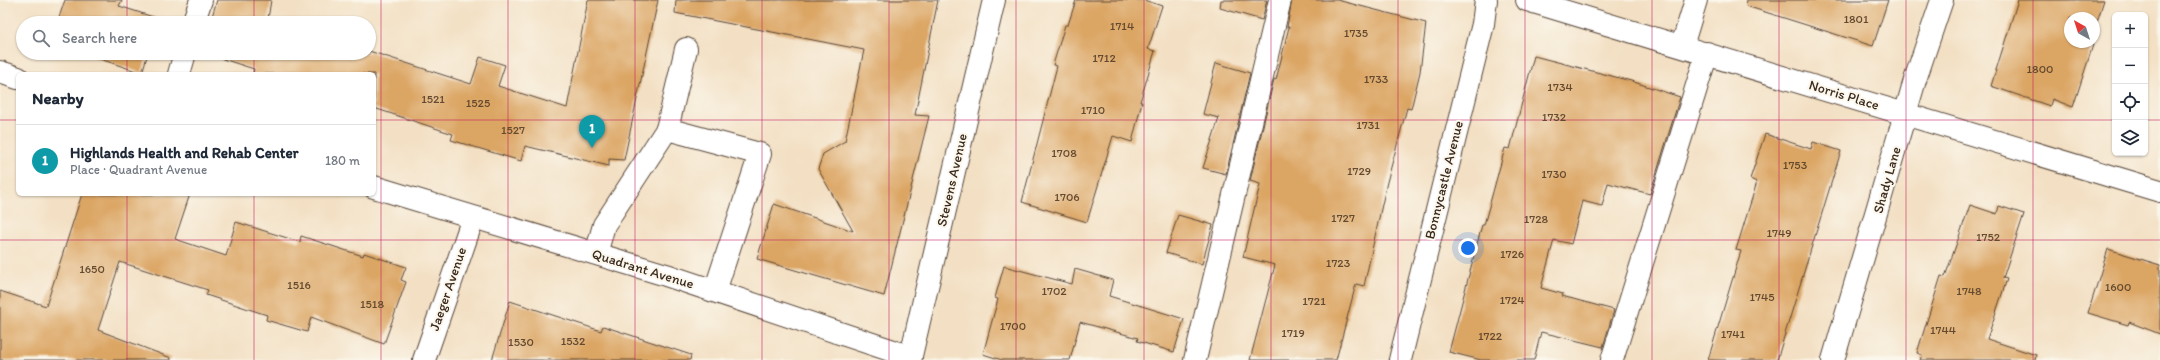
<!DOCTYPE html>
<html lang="en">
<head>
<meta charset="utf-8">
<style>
  body { margin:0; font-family:Itim,sans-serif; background:#f6f6f7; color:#1f2937 }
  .controls { position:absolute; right:12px; top:12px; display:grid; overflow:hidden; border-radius:6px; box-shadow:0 1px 3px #0004 }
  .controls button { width:36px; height:36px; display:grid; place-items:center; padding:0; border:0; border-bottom:1px solid #e0e1e3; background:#fff; color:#1f2937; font:20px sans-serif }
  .compass { position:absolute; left:2064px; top:12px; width:36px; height:36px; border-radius:50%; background:#fff; box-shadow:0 1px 3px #0004; rotate:321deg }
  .you { position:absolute; left:1468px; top:248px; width:14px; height:14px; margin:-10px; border:3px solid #fff; border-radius:50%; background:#1a73e8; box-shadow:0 0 0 6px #1a73e833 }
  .badge { display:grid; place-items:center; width:26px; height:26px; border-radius:50%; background:#b45309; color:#fff; font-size:13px; font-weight:700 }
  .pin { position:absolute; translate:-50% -33px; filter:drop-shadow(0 1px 2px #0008) }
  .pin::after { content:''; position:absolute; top:21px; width:14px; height:12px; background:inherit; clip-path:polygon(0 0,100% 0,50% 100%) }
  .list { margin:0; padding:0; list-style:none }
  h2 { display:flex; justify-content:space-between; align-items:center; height:52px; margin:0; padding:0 16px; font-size:17px }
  h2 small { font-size:13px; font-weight:400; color:#747a83 }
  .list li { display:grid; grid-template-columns:26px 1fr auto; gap:12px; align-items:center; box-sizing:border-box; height:72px; padding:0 16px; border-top:1px solid #e0e1e3 }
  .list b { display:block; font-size:15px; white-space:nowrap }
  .list p { margin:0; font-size:13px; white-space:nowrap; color:#747a83 }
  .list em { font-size:13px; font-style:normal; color:#747a83 }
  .icon { flex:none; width:22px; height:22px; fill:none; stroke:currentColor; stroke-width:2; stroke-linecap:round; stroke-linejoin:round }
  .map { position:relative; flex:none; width:2160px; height:360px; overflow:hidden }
  .search { position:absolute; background:#fff; box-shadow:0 1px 3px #0004; left:16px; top:16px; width:360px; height:44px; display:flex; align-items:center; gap:10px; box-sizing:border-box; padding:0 14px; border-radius:22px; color:#747a83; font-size:15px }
  .panel { position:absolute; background:#fff; box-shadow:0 1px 3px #0004; left:16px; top:72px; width:360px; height:124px; border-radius:6px }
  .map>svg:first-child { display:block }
</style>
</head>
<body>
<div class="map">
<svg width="2160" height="360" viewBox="0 0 2160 360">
  <rect width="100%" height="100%" fill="#fbf7ec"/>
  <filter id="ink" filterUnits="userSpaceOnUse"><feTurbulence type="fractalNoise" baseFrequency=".025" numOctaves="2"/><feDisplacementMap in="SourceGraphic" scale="8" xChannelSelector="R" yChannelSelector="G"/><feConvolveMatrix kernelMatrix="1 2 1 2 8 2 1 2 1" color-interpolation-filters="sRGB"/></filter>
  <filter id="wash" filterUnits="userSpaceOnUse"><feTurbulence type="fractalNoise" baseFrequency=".012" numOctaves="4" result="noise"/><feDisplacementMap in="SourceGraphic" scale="16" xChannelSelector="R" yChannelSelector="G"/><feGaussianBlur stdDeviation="0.9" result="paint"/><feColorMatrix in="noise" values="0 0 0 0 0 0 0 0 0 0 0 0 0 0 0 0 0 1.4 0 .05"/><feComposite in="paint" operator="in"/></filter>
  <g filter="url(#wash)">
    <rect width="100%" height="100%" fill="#f3e0c4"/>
    <g id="blocks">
      <path fill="#dba563" d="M65,0H122L119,6L172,23H57Z
        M217,0H271L268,19L281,23H210Z
        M588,0H658L624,160L609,159V166L525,146L521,161L451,140L453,134L374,108V74H253L254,69L204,53H369V51L471,84L480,57L505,65L498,86L567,108Z
        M676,0H938L915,115L929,116L884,296L757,259L774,204L853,231L818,169L823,154L845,141L864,50L675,13Z
        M1076,0H1144L1162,6L1148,49L1155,51L1140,102H1142L1132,142L1113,136L1087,222L1022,202L1057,66L1053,65L1065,25H1068Z
        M1221,0H1267L1262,20L1220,8Z
        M1292,0H1337L1426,23L1420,72L1411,109L1407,108L1387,182L1364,286L1356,284L1336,360H1250L1275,265L1243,257L1260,184L1250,181L1274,79L1276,80L1289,27H1287Z
        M1747,0H1888L1873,46L1746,6Z
        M2018,0H2104L2094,31V18H2070V42H2090L2093,45L2073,107L2052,99L2050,106L1991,86Z
        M82,53H148L142,73Z
        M150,53H172L170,59Z
        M1534,56L1631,81L1680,97L1650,194L1608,183L1602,206L1582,201L1571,244L1554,240L1541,288L1563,294L1562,296L1614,310L1603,347L1541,332L1534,360H1481L1449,352L1482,225H1484L1505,148L1510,149Z
        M1216,63L1250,73L1226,174L1203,168L1219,118L1203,114Z
        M1765,134L1811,149L1813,142L1841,151L1777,360H1708L1741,251L1736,250L1757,182L1750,179Z
        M82,194H190L175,239L226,256L236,222L300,242L301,236L363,256L364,253L406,267L401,280L406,282L384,344L311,317L307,332L266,320L267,315L206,295L208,290L120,262L98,330L171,358V360H0V291L46,306Z
        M1970,205L1997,214L1999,206L2024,214L2003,278L2007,279L1987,339L2036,355L2035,360H1920L1922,355L1917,353L1941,276L1945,277Z
        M1178,215L1213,225L1202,264L1166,253Z
        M2108,249L2160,265V334L2129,322L2128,325L2088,313Z
        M1004,266L1072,284L1075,269L1113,280L1109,296L1184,319L1174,352L1137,341L1138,338L1080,322L1070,360H1002L983,354L998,299L995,298Z
        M510,301L601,331L603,326L691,355L690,360H492Z"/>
    </g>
  </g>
  <g filter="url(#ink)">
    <use href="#blocks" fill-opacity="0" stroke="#574537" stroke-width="1"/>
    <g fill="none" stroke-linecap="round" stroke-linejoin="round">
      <g stroke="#574537" stroke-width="24">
        <path id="minor" d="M1527,0L2160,191
          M193,23L201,0
          M1682,46L1696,0
          M0,72L18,78
          M179,74L185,53
          M667,129L760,154L715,291
          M374,187L666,275L911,357
          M596,254L604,225L667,129L686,49
          M424,360L473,218
          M910,360L994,0
          M1195,360L1280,0
          M1400,360L1483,24L1486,0
          M1612,360L1707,53
          M1833,360L1915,80L1942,0"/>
      </g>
      <use href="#minor" stroke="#fff" stroke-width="22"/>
    </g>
  </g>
  <path fill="none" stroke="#c2185b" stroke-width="1" stroke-opacity="0.55" d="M127,0V23M254,0V23M381,0V360M508,0V360M635,0V360M762,0V360M889,0V360M1016,0V360M1144,0V360M1271,0V360M1398,0V360M1525,0V360M1652,0V360M1779,0V360M1906,0V360M2033,0V360M127,53V74M254,53V74M0,120H18M374,120H2115M2145,120H2160M127,194V360M254,194V360M0,240H2160"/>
  <g text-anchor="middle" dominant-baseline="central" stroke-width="4" stroke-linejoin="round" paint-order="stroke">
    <g font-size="12" fill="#63492f">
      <text x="1856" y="19">1801</text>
      <text x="1122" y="26">1714</text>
      <text x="1356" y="33">1735</text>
      <text x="1104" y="58">1712</text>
      <text x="2040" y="69">1800</text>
      <text x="1376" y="79">1733</text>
      <text x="1560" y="87">1734</text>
      <text x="433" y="99">1521</text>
      <text x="478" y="103">1525</text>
      <text x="1093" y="110">1710</text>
      <text x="1554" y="117">1732</text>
      <text x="1368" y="125">1731</text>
      <text x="513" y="130">1527</text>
      <text x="1064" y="153">1708</text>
      <text x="1795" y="165">1753</text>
      <text x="1359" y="171">1729</text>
      <text x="1554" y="174">1730</text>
      <text x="1067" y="197">1706</text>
      <text x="1343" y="218">1727</text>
      <text x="1536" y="219">1728</text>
      <text x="1779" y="233">1749</text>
      <text x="1988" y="237">1752</text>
      <text x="1512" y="254">1726</text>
      <text x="1338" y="263">1723</text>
      <text x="92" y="269">1650</text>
      <text x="299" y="285">1516</text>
      <text x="2118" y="287">1600</text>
      <text x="1054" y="291">1702</text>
      <text x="1969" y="291">1748</text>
      <text x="1762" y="297">1745</text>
      <text x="1512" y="300">1724</text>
      <text x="1314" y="301">1721</text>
      <text x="372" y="304">1518</text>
      <text x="1013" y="326">1700</text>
      <text x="1943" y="330">1744</text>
      <text x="1293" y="333">1719</text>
      <text x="1733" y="334">1741</text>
      <text x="1490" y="336">1722</text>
      <text x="573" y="341">1532</text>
      <text x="521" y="342">1530</text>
    </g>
    <g font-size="14" fill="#3b2a1e" stroke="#fbf7ec">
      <text transform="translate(1844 95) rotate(17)">Norris Place</text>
      <text transform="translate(952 180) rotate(-77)">Stevens Avenue</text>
      <text transform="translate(1444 180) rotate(-76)">Bonnycastle Avenue</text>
      <text transform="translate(1887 180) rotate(-74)">Shady Lane</text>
      <text transform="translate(643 269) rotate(17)">Quadrant Avenue</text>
      <text transform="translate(448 289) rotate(-71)">Jaeger Avenue</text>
    </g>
  </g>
</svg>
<div class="controls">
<button>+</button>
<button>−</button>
<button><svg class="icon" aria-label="locate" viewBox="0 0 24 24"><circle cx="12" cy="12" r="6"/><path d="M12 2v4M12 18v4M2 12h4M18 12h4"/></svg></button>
<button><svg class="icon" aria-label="layers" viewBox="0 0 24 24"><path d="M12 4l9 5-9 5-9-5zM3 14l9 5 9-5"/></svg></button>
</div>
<svg class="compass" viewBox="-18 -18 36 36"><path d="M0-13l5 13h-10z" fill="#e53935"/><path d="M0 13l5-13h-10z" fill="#747a83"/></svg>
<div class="you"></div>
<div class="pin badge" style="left:592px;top:148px;background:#0f9aa8">1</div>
<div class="search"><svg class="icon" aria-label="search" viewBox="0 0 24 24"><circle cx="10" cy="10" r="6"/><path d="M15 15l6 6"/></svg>Search here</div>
<section class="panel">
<h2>Nearby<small></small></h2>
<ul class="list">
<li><span class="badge" style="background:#0f9aa8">1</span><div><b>Highlands Health and Rehab Center</b><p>Place · Quadrant Avenue</p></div><em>180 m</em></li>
</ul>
</section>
</div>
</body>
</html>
